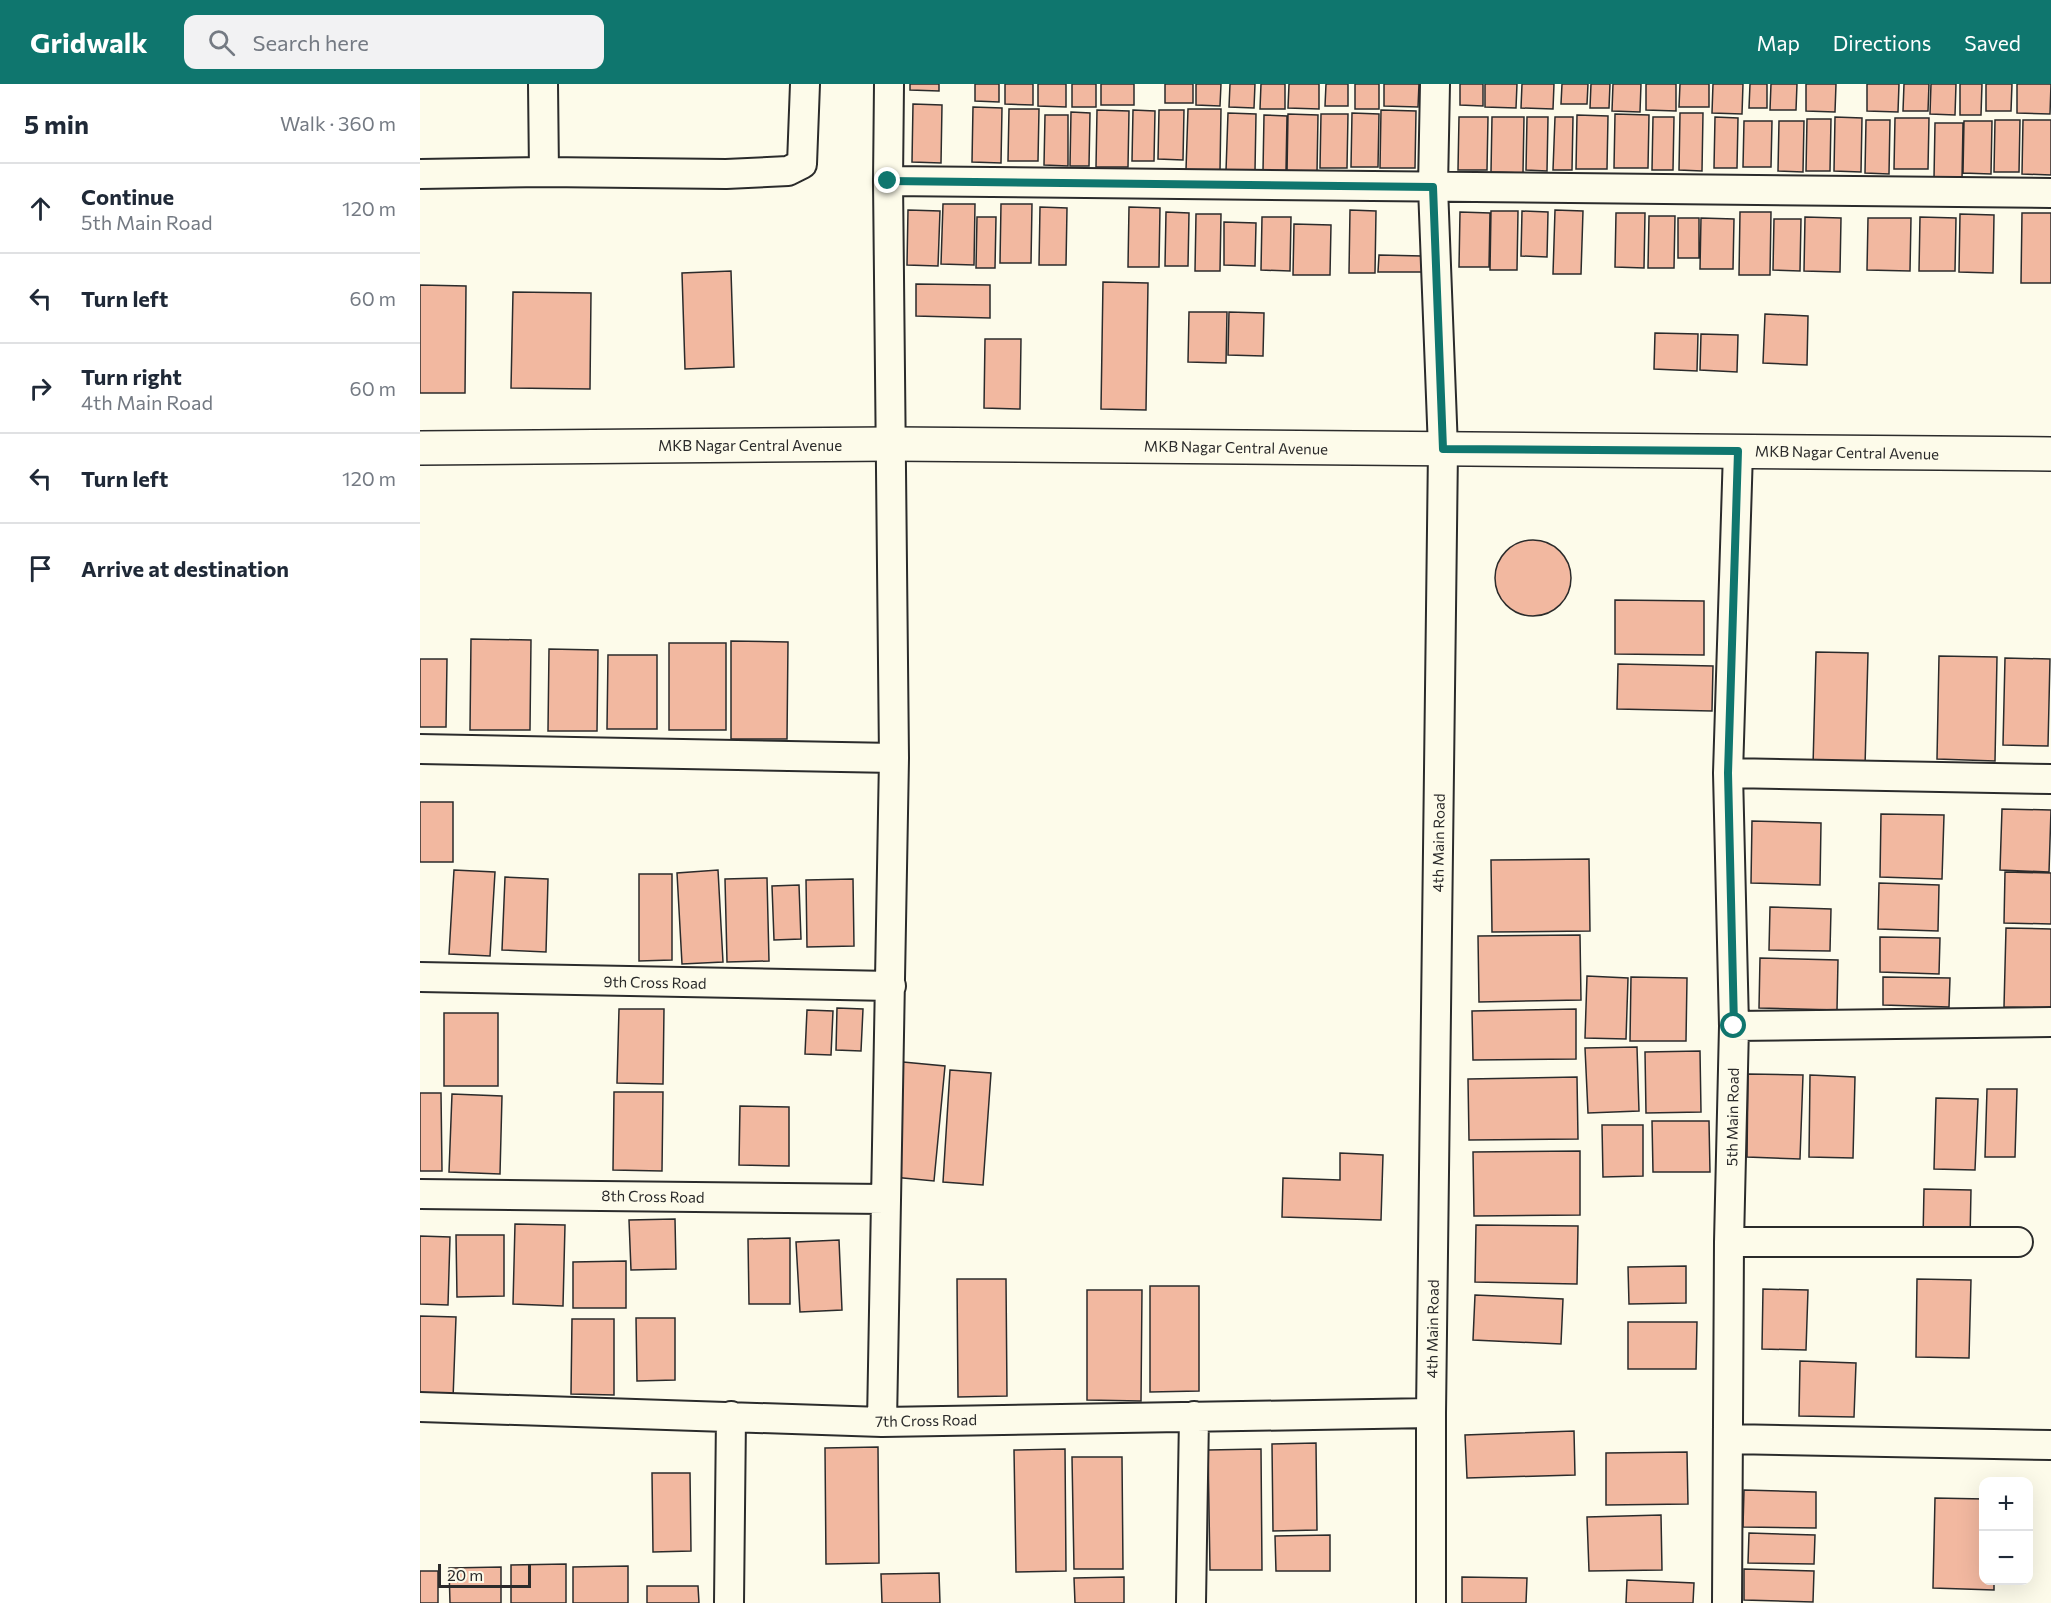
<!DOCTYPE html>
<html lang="en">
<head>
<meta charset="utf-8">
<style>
  body { margin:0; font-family:Commissioner,sans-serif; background:#f2f2f3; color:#1f2937 }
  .controls { position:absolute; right:18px; bottom:18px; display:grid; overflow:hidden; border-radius:12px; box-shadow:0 6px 24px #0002 }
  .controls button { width:54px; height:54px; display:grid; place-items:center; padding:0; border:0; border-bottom:2px solid #e0e1e3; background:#fff; color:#1f2937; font:30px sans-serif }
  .scale { position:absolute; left:18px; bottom:15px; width:93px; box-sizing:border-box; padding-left:6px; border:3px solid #2b2b2b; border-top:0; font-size:16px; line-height:21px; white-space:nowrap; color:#2b2b2b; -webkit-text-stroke:4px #fdfbea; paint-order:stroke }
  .stop { position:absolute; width:18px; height:18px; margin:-14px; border:4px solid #0f766e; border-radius:50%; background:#fff }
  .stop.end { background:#0f766e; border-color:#fff; box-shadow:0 2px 6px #0008 }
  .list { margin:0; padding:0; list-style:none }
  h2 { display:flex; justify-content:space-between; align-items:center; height:78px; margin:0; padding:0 24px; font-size:26px }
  h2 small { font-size:20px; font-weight:400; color:#747a83 }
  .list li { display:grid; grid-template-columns:39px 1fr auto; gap:18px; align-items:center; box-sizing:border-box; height:90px; padding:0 24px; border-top:2px solid #e0e1e3 }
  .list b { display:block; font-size:22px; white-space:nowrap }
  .list p { margin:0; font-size:20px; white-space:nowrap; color:#747a83 }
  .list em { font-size:20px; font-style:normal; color:#747a83 }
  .icon { flex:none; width:33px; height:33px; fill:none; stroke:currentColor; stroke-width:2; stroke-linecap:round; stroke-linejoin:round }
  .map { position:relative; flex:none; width:1631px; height:1519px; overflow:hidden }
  header { display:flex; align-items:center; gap:36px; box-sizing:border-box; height:84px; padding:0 30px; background:#0f766e; color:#fff }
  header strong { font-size:28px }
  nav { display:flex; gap:33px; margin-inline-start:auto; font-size:21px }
  .search { width:420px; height:54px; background:#f2f2f3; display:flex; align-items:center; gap:15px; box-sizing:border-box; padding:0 21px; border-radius:12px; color:#747a83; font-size:22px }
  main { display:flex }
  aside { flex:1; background:#fff }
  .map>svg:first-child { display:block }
</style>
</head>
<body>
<header>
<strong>Gridwalk</strong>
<div class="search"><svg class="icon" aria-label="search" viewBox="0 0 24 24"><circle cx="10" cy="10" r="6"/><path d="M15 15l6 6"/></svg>Search here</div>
<nav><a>Map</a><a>Directions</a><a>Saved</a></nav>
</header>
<main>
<aside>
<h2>5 min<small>Walk · 360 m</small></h2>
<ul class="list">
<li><svg class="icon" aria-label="ahead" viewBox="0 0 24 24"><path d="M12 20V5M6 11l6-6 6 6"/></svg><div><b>Continue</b><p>5th Main Road</p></div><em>120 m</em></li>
<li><svg class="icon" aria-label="left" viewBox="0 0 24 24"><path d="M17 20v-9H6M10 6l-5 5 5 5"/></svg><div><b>Turn left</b></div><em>60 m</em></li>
<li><svg class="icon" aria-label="right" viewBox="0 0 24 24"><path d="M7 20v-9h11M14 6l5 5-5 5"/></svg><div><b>Turn right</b><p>4th Main Road</p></div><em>60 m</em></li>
<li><svg class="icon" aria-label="left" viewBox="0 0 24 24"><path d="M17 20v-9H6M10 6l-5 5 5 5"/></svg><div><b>Turn left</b></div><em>120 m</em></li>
<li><svg class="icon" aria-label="arrive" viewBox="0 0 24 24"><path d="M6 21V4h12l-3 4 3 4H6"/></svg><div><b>Arrive at destination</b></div></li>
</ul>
</aside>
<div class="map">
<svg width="1631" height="1519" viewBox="0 0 1631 1519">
  <rect width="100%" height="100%" fill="#fdfbea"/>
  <path fill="#f2b8a0" stroke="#2b2b2b" stroke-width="1.5" d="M490,0H519V7L490,6Z
    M555,0H579V18L555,17Z
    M585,0H613V21L585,20Z
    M618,0H646V23L618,22Z
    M652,0H676V23H652Z
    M681,0H714V21H681Z
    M745,0H773V19H745Z
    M776,0H801L800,22L776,21Z
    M810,0H835L834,24L809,23Z
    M841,0H865V25H840Z
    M869,0H899V25L868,24Z
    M906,0H928V22H905Z
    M935,0H959V25H935Z
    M964,0H999L998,23L964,22Z
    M1040,0H1063V22L1040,21Z
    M1065,0H1097L1096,24L1065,23Z
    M1102,0H1134L1133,25L1101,24Z
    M1142,0H1168L1167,20H1141Z
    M1171,0H1190L1189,24H1170Z
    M1193,0H1221L1220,28L1192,27Z
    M1226,0H1256V27L1226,26Z
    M1260,0H1289V23H1259Z
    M1293,0H1323L1322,30L1292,29Z
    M1330,0H1347V24H1329Z
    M1351,0H1377L1376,26H1350Z
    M1386,0H1416L1415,28L1386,27Z
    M1447,0H1479L1478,28L1447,27Z
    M1484,0H1509L1508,27H1483Z
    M1511,0H1536L1535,31L1510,30Z
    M1540,0H1562L1561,31H1540Z
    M1566,0H1592L1591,27H1566Z
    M1597,0H1631L1630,30L1597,29Z
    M493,20L522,21L521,79L492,78Z
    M553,23L582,24L581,79L552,78Z
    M589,25H619L618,77H588Z
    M768,25H801L800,87L766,86Z
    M677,26L709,27L708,83H676Z
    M713,26L735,27L734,77H712Z
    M739,26H764L763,76L738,75Z
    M961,26L996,27L995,84H960Z
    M651,28L670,29L669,82H650Z
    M808,29L836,30L835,87H806Z
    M932,29L959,30L958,83H931Z
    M1260,29H1283L1282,87L1259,86Z
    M868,30L898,31L897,89H867Z
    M901,30H928L927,84H900Z
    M1195,30L1229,31L1228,84H1194Z
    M625,31H648V82L624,81Z
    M844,31L867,32L866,87H843Z
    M1157,31L1188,32L1187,85H1156Z
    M1039,33H1068L1067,86H1038Z
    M1072,33H1104L1103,89L1071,88Z
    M1107,33H1128L1127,87L1106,86Z
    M1135,33H1153L1152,86H1133Z
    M1233,33H1254L1253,86H1232Z
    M1295,33L1318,34L1317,84H1294Z
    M1415,33L1442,34L1441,88L1414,87Z
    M1475,34H1509L1508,85H1474Z
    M1387,35H1411L1410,87H1386Z
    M1446,36H1470L1469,90L1445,89Z
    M1575,36H1600L1599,88H1574Z
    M1603,36H1631V91L1602,90Z
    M1324,37H1352L1351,83H1323Z
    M1359,37H1384L1383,88L1358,87Z
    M1544,37H1572L1571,90L1543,89Z
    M1515,39H1543L1542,95L1514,94Z
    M523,120H555L554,181L521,180Z
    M581,120H612L611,179H580Z
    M620,123L647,124L646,181H619Z
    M709,123L740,124L739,183H708Z
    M488,126L520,127L518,182L487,181Z
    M930,126L956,127L955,189H929Z
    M1135,126L1163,127L1161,190H1133Z
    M1071,127H1098L1097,186H1070Z
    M1102,127L1128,128L1127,173L1101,172Z
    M746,128L769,129L768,182H745Z
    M1040,128L1070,129L1069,183H1039Z
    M1320,128H1351L1350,191H1319Z
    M1196,129H1225L1224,184L1195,183Z
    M1602,129H1631V199H1601Z
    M776,130H801L800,187H775Z
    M1540,130L1574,131L1573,189L1539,188Z
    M1229,132H1255L1254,184H1228Z
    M557,133H576L575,184H556Z
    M842,133H871L870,187L841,186Z
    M1385,133L1421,134L1420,188L1384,187Z
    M1500,133L1536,134L1535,187H1499Z
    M1258,134H1279V174H1258Z
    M1281,134L1314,135L1313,185H1280Z
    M1448,134H1491L1490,187L1447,186Z
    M1354,135H1381L1380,187L1353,186Z
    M804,138L836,139L835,182L804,181Z
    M874,140L911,141L910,191H873Z
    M959,171L1002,172V188H958Z
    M311,187L314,283L265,285L262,189Z
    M683,198L728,199L726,326L681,325Z
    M496,200L570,201V234L496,232Z
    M0,201L46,202L45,309H0Z
    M93,208L171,209L170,305L91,304Z
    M769,228H807L806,279L768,278Z
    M809,228L844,229L843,272L808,271Z
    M1345,230L1388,232L1387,281L1343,279Z
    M1235,249L1278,250L1277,287L1234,285Z
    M1281,250L1318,251L1317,288L1280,286Z
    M565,255H601L600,325L564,324Z
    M1075 494a38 38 0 1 1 76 0a38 38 0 1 1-76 0Z
    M1195,516L1284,517V571L1195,570Z
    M51,555L111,556L110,646H50Z
    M311,557L368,558L367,655H311Z
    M249,559H306V646H249Z
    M129,565L178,566L177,647H128Z
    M1396,568L1448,569L1445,683L1393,682Z
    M188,571H237V645H187Z
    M1519,572L1577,573L1575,677L1517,675Z
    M1585,574L1630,575L1628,662L1583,661Z
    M0,575H27L26,643H0Z
    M1198,580L1293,582L1292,627L1197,625Z
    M0,718H33V778H0Z
    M1582,725L1631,726L1629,788L1580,786Z
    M1461,730L1524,731L1522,795L1460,793Z
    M1332,737L1401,739L1400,801L1331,799Z
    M1169,775L1170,847L1072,848L1071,776Z
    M34,786L75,788L70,872L29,870Z
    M298,786L303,878L262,880L257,789Z
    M1585,788L1631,789V840L1584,839Z
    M219,790H252V876L219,877Z
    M85,793L128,795L126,868L82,866Z
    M347,794L349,877L307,878L305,795Z
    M433,795L434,862L387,863L386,796Z
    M1459,799L1519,801L1518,847L1458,845Z
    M379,801L381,855L354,856L352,802Z
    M1350,823L1411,825L1410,867L1349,866Z
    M1586,844L1631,845V924L1584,923Z
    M1160,851L1161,916L1059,918L1058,852Z
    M1460,853L1520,854L1519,890L1460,888Z
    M1340,874L1418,876L1417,926L1339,924Z
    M1167,892L1208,894L1206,955L1165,954Z
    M1211,893L1267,894L1266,957H1210Z
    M1463,893L1530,894L1529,923L1463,921Z
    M417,924L443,925L441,967L416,966Z
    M199,925H244L243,1000L197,999Z
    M1156,925V975L1053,976L1052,927Z
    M387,926L413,927L411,971L385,970Z
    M24,929H78V1002H24Z
    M1217,963L1219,1027L1168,1029L1165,964Z
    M1280,967L1281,1028L1226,1029L1225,968Z
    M483,978L525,982L514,1097L473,1093Z
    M530,986L571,989L563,1101L523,1098Z
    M1328,990L1383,991L1380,1075L1327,1073Z
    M1390,991L1435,993L1433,1074L1389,1073Z
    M1157,993L1158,1055L1049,1056L1048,995Z
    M1567,1005H1597L1595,1073H1565Z
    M194,1008H243L242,1087L193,1086Z
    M0,1009H21L22,1087H0Z
    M32,1010L82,1012L80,1090L29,1088Z
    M1516,1014L1558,1015L1555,1086L1514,1085Z
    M320,1022L369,1023V1082L319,1081Z
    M1232,1037H1289L1290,1088H1233Z
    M1182,1041H1223V1092L1183,1093Z
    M1160,1067V1131L1054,1132L1053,1068Z
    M920,1069L963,1071L961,1136L862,1133L863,1094L920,1096Z
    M1504,1105L1551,1106L1550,1156L1503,1155Z
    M255,1135L256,1185L211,1186L209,1136Z
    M95,1140L145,1141L143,1222L93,1220Z
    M1056,1141L1158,1142L1157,1200L1055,1198Z
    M36,1151H84V1212L37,1213Z
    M0,1152L30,1153L28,1221L0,1220Z
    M370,1154V1220H329L328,1155Z
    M419,1156L422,1226L380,1228L376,1158Z
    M206,1177V1224H153V1178Z
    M1266,1182V1219L1209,1220L1208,1183Z
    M537,1195H586L587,1312L538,1313Z
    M1497,1195L1551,1196L1549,1274L1496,1273Z
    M730,1202H779V1307L730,1308Z
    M1343,1205L1388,1206L1386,1266L1342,1265Z
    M667,1206H722L721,1317L667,1316Z
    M1055,1211L1143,1215L1141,1260L1053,1256Z
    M0,1232L36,1233L33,1315L0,1314Z
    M216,1234H255V1296L217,1297Z
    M152,1235H194V1311L151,1310Z
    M1208,1238H1277L1276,1285H1208Z
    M1380,1277L1436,1279L1434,1333L1379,1332Z
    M1154,1347L1155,1391L1047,1394L1045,1351Z
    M896,1359L897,1446L853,1447L852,1360Z
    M458,1363L459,1479L406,1480L405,1364Z
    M645,1365L646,1487L596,1488L594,1366Z
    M841,1365L842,1486H790L788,1366Z
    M1267,1368L1268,1420L1186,1421V1369Z
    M652,1373H702L703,1485H654Z
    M232,1389H270L271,1467L233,1468Z
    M1324,1406L1396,1408V1444L1323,1443Z
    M1515,1414L1564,1415V1496H1574V1506L1513,1504Z
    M1241,1431L1242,1486L1169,1487L1167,1433Z
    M1329,1449L1395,1451L1394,1480L1328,1479Z
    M910,1451V1487H856L855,1452Z
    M146,1480V1519H91V1481Z
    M208,1482V1519H153V1483Z
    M81,1483V1519H30L29,1484Z
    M1324,1485L1394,1487L1393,1518L1324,1516Z
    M0,1487H18V1519H0Z
    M519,1489L520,1519H462L461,1490Z
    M704,1493V1519H655L654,1494Z
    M1042,1493L1107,1494L1106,1519H1042Z
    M1207,1496L1274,1499L1273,1519H1206Z
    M227,1502H278L279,1519H227Z"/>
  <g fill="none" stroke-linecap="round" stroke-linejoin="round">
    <g stroke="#2b2b2b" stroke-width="32">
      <path id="minor" d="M123,0L124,88
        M0,90L124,88L306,90L368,87L382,80L385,0
        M468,97L1631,109
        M0,665L474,674
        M1308,689L1631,695
        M0,893L471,902
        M1314,942L1631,938
        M0,1110L465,1115
        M1309,1158H1598
        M0,1323L462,1338L1011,1329
        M462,1338L474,674L468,97L469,0
        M1308,1355L1631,1361
        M309,1519L311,1332
        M771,1519L774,1332
        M1011,1519V1329L1023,365L1013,103L1015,0
        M1307,1519L1309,1158L1314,942L1308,689L1318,367"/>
    </g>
    <g stroke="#2b2b2b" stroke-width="36">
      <path id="secondary" d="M0,364L472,360L1631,370"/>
    </g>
    <use href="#minor" stroke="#fdfbea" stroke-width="28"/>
    <use href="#secondary" stroke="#fdfbea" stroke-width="33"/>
  </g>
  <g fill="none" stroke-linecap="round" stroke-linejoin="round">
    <path stroke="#0f766e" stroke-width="8" d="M468,97L1013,103L1023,365L1318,367L1308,689L1314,942"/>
  </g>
  <g text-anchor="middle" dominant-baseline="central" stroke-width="4.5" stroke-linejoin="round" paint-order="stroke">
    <g font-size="15" fill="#2b2b2b" stroke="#fdfbea">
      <text x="330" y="361">MKB Nagar Central Avenue</text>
      <text transform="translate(816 363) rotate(1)">MKB Nagar Central Avenue</text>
      <text transform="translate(1427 368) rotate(1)">MKB Nagar Central Avenue</text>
      <text transform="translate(1018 759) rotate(-89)">4th Main Road</text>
      <text transform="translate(235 898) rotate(1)">9th Cross Road</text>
      <text transform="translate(1312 1033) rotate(-89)">5th Main Road</text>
      <text transform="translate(233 1112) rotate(1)">8th Cross Road</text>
      <text transform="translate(1012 1245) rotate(-89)">4th Main Road</text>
      <text transform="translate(506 1336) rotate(-1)">7th Cross Road</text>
    </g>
  </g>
</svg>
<div class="controls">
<button>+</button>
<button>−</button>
</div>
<div class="scale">20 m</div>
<div class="stop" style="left:1314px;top:942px"></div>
<div class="stop end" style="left:468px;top:97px"></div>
</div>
</main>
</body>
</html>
